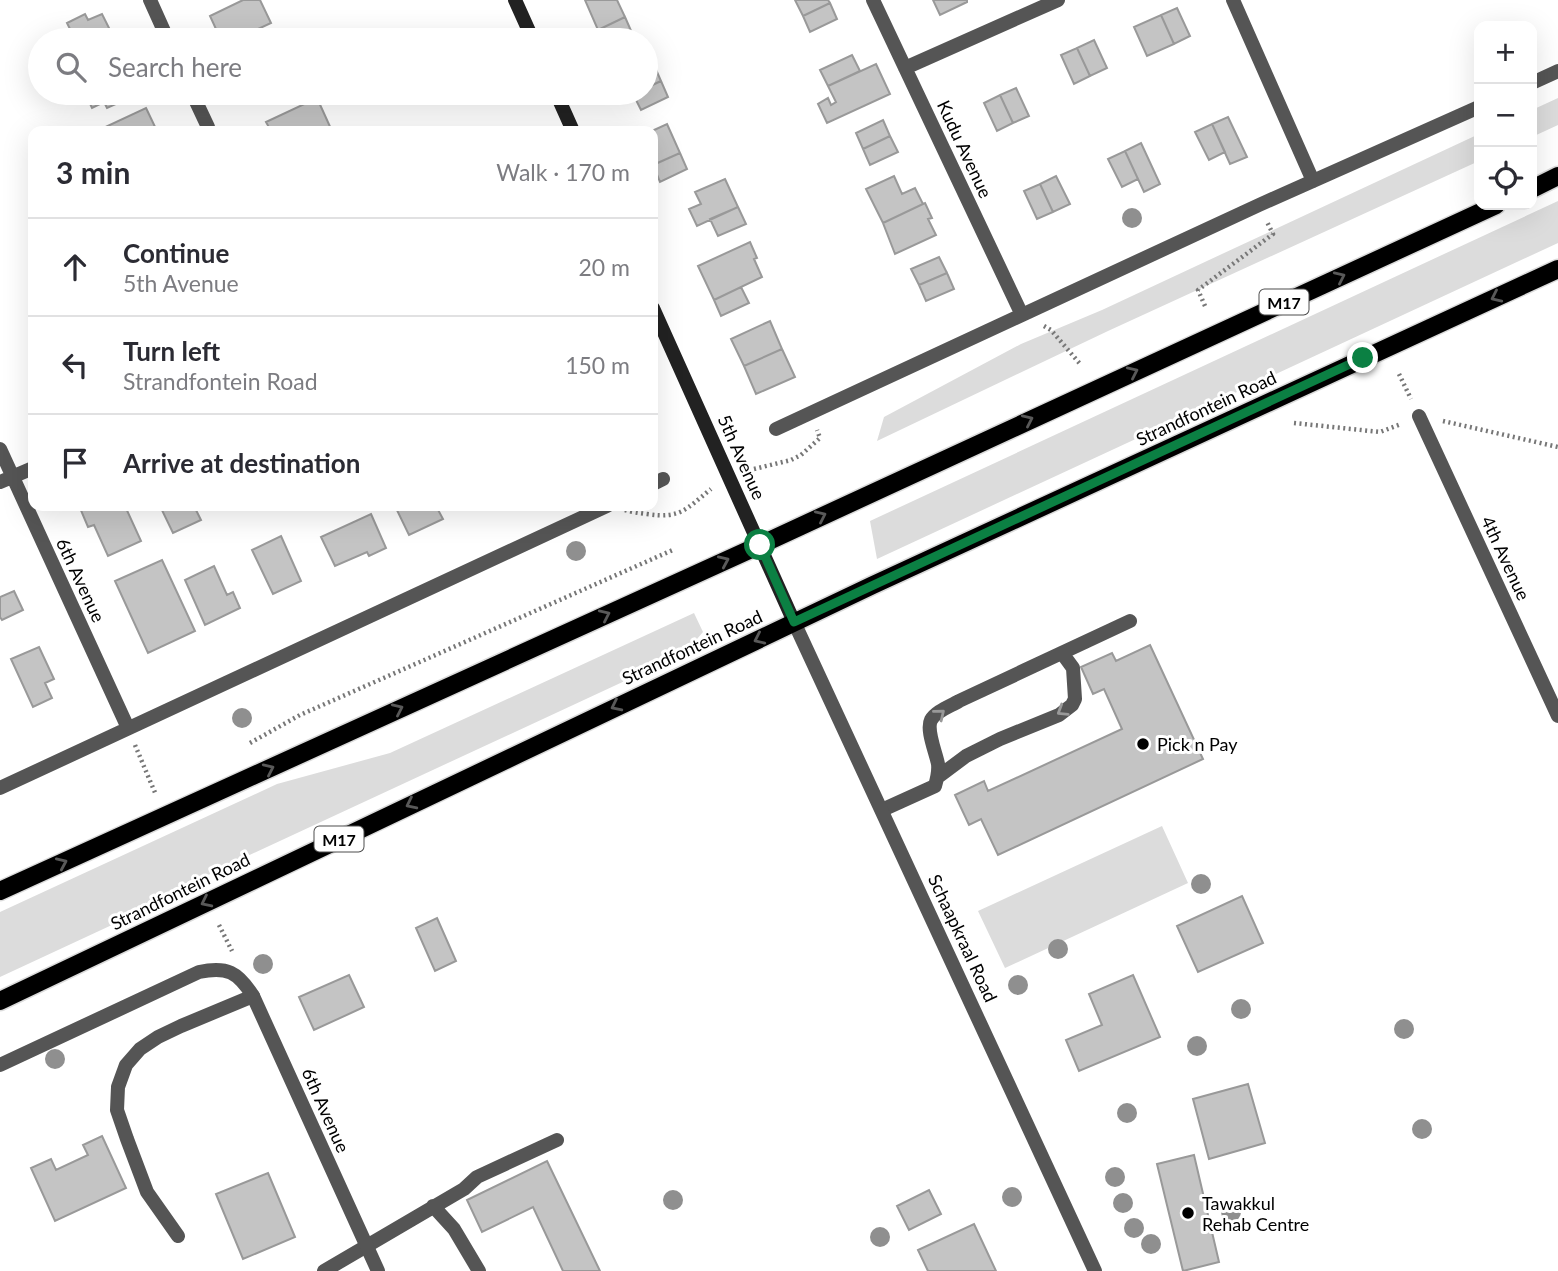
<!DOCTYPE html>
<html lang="en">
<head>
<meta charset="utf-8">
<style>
  body { margin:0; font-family:Lato,sans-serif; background:#f7f7f7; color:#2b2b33 }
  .controls { position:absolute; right:21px; top:21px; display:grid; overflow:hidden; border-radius:14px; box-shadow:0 7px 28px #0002 }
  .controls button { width:63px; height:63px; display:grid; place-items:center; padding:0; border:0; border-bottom:2px solid #e1e1e2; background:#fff; color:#2b2b33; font:35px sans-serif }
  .stop { position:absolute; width:21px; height:21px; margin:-16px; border:5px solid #0b8043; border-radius:50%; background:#fff }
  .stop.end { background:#0b8043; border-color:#fff; box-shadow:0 2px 7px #0008 }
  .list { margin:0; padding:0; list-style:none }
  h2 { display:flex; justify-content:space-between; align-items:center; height:91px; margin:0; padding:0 28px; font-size:30px }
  h2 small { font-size:23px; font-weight:400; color:#7c7c81 }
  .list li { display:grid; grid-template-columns:46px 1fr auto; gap:21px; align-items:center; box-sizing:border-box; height:98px; padding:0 28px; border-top:2px solid #e1e1e2 }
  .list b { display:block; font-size:26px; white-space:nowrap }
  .list p { margin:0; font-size:23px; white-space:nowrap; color:#7c7c81 }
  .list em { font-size:23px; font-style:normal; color:#7c7c81 }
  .icon { flex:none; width:38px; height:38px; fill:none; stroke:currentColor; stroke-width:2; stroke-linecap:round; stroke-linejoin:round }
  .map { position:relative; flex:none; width:1558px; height:1271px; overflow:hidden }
  .search { position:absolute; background:#fff; box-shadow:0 7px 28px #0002; left:28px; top:28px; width:630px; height:77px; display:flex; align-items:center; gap:18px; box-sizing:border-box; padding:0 24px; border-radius:38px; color:#7c7c81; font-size:26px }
  .panel { position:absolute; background:#fff; box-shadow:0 7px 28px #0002; left:28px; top:126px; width:630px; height:385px; border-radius:14px }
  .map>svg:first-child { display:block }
</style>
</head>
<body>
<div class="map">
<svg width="1558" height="1271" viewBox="0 0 1558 1271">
  <rect width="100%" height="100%" fill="#fff"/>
  <path fill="#dcdcdc" d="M1558,98V125L1532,137V110Z
    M1479,134V161L1108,331L877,441L884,417L1021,344L1102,310Z
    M1558,201V243L877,559L870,521Z
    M694,613L703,632L685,653L213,872L185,891L0,977V912L277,784L390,753Z
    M1162,826L1188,883L1005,968L978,911Z"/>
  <path fill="#c4c4c4" stroke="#999" stroke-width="2" d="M243,0H260L271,23L234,40H221L210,16Z
    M585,0H617L625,17L598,30Z
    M795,0H828L830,3L803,16Z
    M933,0H967V2L940,15Z
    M830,3L837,19L810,32L803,16Z
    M1177,8L1190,36L1174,44L1161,15Z
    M85,14L88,20L102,14L115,40H61L58,34L70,29L67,23Z
    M1161,15L1174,44L1147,56L1134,27Z
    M625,17L632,33L617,40H603L598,30Z
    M1094,40L1107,68L1090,76L1077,48Z
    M1077,48L1090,76L1074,84L1061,55Z
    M852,55L860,71L828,86L820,70Z
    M876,64L890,94L827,123L818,104L828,98L831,105L836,102L828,86Z
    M654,65L661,81L646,88V69Z
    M661,81L668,97L641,110L633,94L646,93V88Z
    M1016,88L1029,116L1013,123L1000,95Z
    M85,93H124H123L125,100L107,108L104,102L92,108Z
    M1000,95L1013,123L997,131L984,103Z
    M317,98L332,131H271L266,122Z
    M146,108L157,131H103L101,129Z
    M1228,117L1247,157L1230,164L1212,124Z
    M883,120L890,136L863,149L856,133Z
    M667,124L680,153L653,165L652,131Z
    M1212,124L1225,152L1209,160L1195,132Z
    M890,136L898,152L870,165L863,149Z
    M1141,143L1160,184L1144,192L1125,151Z
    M1125,151L1138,179L1122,187L1108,159Z
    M680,153L687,169L660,182L653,165Z
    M894,176L902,194L915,188L923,204L883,223L866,189Z
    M1056,176L1070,204L1053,212L1040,184Z
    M725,179L738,207L697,226L689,209L701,204L695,192Z
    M1040,184L1053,212L1037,219L1024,191Z
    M925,203L932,218L928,219L936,235L895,254L883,223Z
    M738,207L746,224L718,236L710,219Z
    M750,242L757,258L754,259L762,277L714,300L698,266Z
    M939,257L947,273L919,285L911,269Z
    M947,273L954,289L926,301L919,285Z
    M741,287L749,303L721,316L714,300Z
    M770,321L782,349L744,366L731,339Z
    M782,349L795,377L756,394L744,366Z
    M86,506H125L141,541L108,556L94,525L88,527L80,508Z
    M160,506H194L201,520L173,533Z
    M395,506H436L443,519L409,535Z
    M371,514L386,548L369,556L367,552L335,566L321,537Z
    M281,536L301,581L273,594L252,550Z
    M162,560L195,631L148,653L115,581Z
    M214,566L227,595L233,592L240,608L205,625L185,580Z
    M14,591L23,610L2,620L0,617V597Z
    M1150,645L1203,759L998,855L981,819L969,825L955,795L984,781L988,791L1122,729L1104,689L1093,694L1081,667L1112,653L1116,661Z
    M39,647L54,679L45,683L52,698L33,707L11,659Z
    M1242,896L1263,943L1198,972L1177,926Z
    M437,918L456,961L435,971L416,928Z
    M349,975L364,1007L314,1030L299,997Z
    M1133,975L1160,1037L1079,1071L1066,1040L1102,1025L1089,994Z
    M1248,1084L1265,1143L1209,1159L1193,1099Z
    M102,1136L126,1188L55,1221L31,1168L51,1159L56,1170L88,1155L83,1145Z
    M1194,1155L1219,1262L1183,1271L1157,1164Z
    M547,1161L600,1271H563L533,1207L482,1232L467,1200Z
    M268,1173L295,1237L243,1259L216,1194Z
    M929,1190L941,1214L909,1230L897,1206Z
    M974,1224L996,1271H928L918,1250Z"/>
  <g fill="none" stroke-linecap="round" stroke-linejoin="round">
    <g stroke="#dbdbdb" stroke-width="21">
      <path id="primary" d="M1532,189L1558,176
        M0,891L760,545L1496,205
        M0,1001L873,585L1558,269"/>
    </g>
    <path stroke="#777" stroke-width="4.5" stroke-dasharray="2 3.5" stroke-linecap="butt" d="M1205,306L1198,290L1273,234L1267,222
      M1044,326L1051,330L1081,365
      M1399,374L1411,399
      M1443,421L1558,447
      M1294,423L1380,432L1401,424
      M754,469L791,460L801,455L820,438L817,430
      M625,510C631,512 639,513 647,514C681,519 686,509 711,489
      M250,743L300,715L675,549
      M135,745L156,795
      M219,925L232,951"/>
    <path stroke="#555" stroke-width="14" d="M938,777L966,756L1000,739L1059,715L1072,705L1075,699L1073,668L1062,653
      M882,810L935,786C937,779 939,772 938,764C936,753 926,730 931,720C936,711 951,706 959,701L1130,621
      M433,1206L454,1229L479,1271
      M178,1236L147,1192L127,1139L117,1110L118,1087L126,1065L140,1049L158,1037L181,1026L253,996
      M324,1271L464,1189L477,1177L557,1140"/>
    <path stroke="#555" stroke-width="14" d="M150,0L168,40
      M873,0L1022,315
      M1233,0L1313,181
      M905,68L1058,0
      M1532,83L1558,71
      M192,93L208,127
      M1419,416L1558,716
      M776,429L1259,205L1479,107
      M0,449L128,728
      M0,482L33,468
      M653,484L663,479
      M794,622L1095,1271
      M0,788L607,506
      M0,1065L199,972C227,966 238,972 253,996L378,1271"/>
    <path stroke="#222" stroke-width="14" d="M515,0L533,40
      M556,93L573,131
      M653,308L794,622"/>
    <use href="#primary" stroke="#000" stroke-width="18"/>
  </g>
  <g fill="#8f8f8f">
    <circle cx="1132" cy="218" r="10"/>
    <circle cx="576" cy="551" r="10"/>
    <circle cx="242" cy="718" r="10"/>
    <circle cx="1201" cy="884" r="10"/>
    <circle cx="1058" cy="949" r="10"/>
    <circle cx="263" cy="964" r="10"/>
    <circle cx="1018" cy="985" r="10"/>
    <circle cx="1241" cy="1009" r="10"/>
    <circle cx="1404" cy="1029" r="10"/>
    <circle cx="1197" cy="1046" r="10"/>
    <circle cx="55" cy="1059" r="10"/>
    <circle cx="1127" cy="1113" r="10"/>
    <circle cx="1422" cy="1129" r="10"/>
    <circle cx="1115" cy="1177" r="10"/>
    <circle cx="1012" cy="1197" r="10"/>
    <circle cx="673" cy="1200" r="10"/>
    <circle cx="1123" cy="1203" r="10"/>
    <circle cx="1231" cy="1212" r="10"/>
    <circle cx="1134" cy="1228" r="10"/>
    <circle cx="880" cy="1237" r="10"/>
    <circle cx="1151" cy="1244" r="10"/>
  </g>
  <defs><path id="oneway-chevron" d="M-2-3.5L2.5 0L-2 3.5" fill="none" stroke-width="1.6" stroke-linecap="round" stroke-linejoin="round" transform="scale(1.75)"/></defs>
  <g stroke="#595959">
    <use href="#oneway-chevron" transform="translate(1340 277) rotate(-25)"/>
    <use href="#oneway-chevron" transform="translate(1496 297) rotate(155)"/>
    <use href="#oneway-chevron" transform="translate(1133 372) rotate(-25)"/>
    <use href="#oneway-chevron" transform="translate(1028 420) rotate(-25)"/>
    <use href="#oneway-chevron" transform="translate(821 516) rotate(-25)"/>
    <use href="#oneway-chevron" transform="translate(724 561) rotate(-24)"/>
    <use href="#oneway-chevron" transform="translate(605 615) rotate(-25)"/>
    <use href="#oneway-chevron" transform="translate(759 639) rotate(155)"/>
    <use href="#oneway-chevron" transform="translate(616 706) rotate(154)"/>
    <use href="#oneway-chevron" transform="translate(398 709) rotate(-25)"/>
    <use href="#oneway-chevron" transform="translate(269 769) rotate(-25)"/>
    <use href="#oneway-chevron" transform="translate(411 804) rotate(154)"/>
    <use href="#oneway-chevron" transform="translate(62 863) rotate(-24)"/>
    <use href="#oneway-chevron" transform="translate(206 902) rotate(154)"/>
  </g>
  <g stroke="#999">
    <use href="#oneway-chevron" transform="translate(1062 711) rotate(148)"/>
    <use href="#oneway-chevron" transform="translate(940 714) rotate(-39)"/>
  </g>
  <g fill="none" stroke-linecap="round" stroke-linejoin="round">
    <path stroke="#0b8043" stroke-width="9" d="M760,545L794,622L1363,358"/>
  </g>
  <g fill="#000" stroke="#fff" stroke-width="2.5">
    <circle cx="1143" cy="744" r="7"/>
    <circle cx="1188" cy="1213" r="7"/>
  </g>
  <g text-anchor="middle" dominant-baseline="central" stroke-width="6" stroke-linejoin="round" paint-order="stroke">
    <g fill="#fff" stroke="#4c4c4c" stroke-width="2">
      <rect x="1259.5" y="289.5" width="49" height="25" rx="5"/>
      <rect x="314.5" y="826.5" width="49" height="25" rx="5"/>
    </g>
    <g font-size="16" font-weight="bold" fill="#000">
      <text x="1284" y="302">M17</text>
      <text x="339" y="839">M17</text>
    </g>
    <g font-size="18" fill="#000" stroke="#fff">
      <text transform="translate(965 149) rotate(65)">Kudu Avenue</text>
      <text transform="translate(1206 408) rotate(-25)">Strandfontein Road</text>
      <text transform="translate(742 457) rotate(66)">5th Avenue</text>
      <text transform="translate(1506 558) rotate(65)">4th Avenue</text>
      <text transform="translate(81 580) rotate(65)">6th Avenue</text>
      <text transform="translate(692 647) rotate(-25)">Strandfontein Road</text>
      <text transform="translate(180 891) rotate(-26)">Strandfontein Road</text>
      <text transform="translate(963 938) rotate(65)">Schaapkraal Road</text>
      <text transform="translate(326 1110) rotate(66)">6th Avenue</text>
    </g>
    <g font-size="18" fill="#000" stroke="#fff" text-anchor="start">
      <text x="1157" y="744">Pick n Pay</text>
      <text x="1202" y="1203">Tawakkul<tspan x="1202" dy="21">Rehab Centre</tspan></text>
    </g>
  </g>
</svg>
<div class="controls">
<button>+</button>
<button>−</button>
<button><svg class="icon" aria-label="locate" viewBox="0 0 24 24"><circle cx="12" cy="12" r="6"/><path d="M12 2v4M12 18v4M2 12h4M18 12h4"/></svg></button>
</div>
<div class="stop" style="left:760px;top:545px"></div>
<div class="stop end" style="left:1363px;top:358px"></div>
<div class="search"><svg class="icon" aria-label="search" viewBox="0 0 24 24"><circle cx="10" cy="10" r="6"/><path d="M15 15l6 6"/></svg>Search here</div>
<section class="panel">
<h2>3 min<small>Walk · 170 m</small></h2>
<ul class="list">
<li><svg class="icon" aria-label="ahead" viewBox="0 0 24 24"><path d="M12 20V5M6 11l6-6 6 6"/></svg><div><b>Continue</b><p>5th Avenue</p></div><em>20 m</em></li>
<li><svg class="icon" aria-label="left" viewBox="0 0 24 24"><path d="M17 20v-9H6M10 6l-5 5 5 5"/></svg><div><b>Turn left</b><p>Strandfontein Road</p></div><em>150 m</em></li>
<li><svg class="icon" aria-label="arrive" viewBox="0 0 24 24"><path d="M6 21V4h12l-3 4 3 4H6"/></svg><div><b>Arrive at destination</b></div></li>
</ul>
</section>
</div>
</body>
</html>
